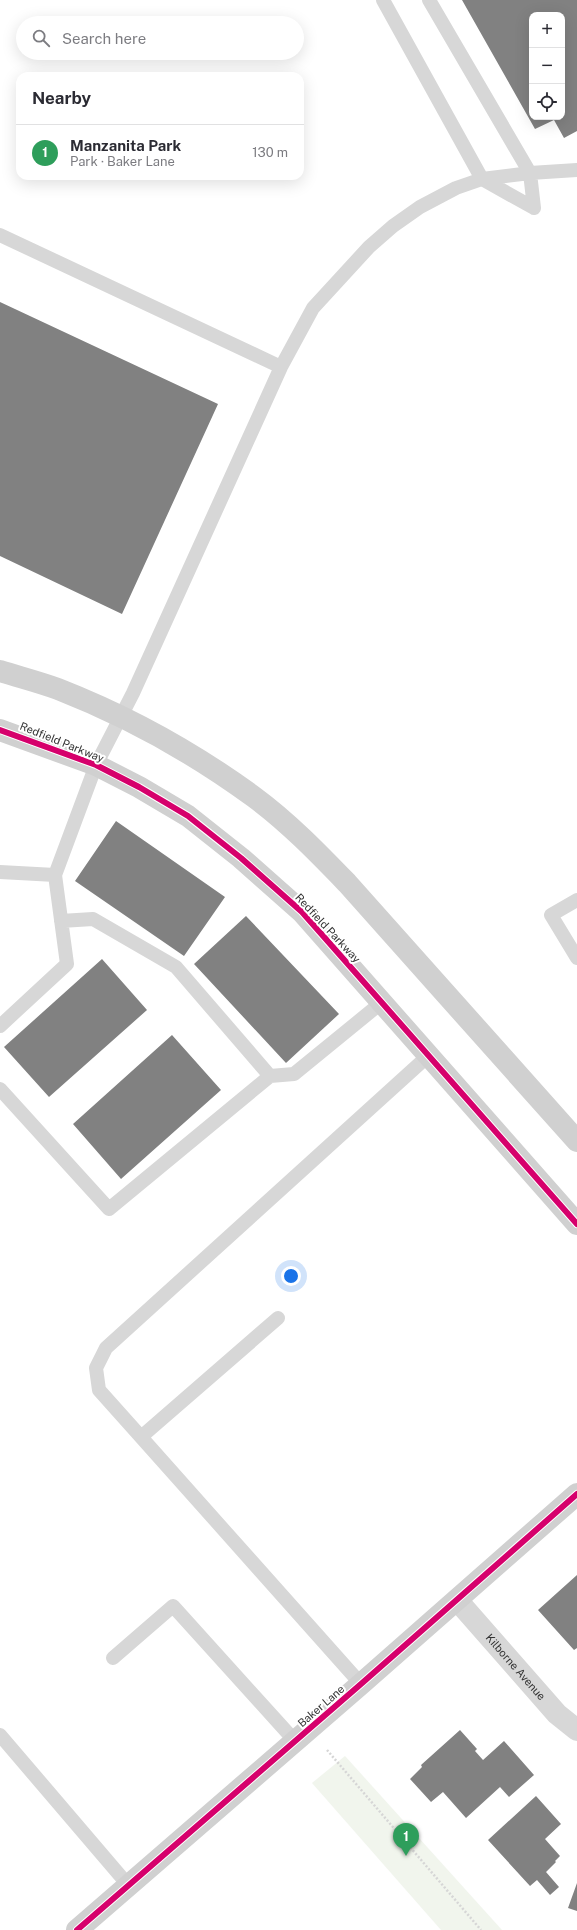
<!DOCTYPE html>
<html lang="en">
<head>
<meta charset="utf-8">
<style>
  body { margin:0; font-family:"Public Sans",sans-serif; background:#f2f2f3; color:#2b2b33 }
  .controls { position:absolute; right:12px; top:12px; display:grid; overflow:hidden; border-radius:8px; box-shadow:0 4px 16px #0002 }
  .controls button { width:36px; height:36px; display:grid; place-items:center; padding:0; border:0; border-bottom:1px solid #e1e1e2; background:#fff; color:#2b2b33; font:20px sans-serif }
  .you { position:absolute; left:291px; top:1276px; width:14px; height:14px; margin:-10px; border:3px solid #fff; border-radius:50%; background:#1a73e8; box-shadow:0 0 0 6px #1a73e833 }
  .badge { display:grid; place-items:center; width:26px; height:26px; border-radius:50%; background:#ea580c; color:#fff; font-size:13px; font-weight:700 }
  .pin { position:absolute; translate:-50% -33px; filter:drop-shadow(0 1px 2px #0008) }
  .pin::after { content:''; position:absolute; top:21px; width:14px; height:12px; background:inherit; clip-path:polygon(0 0,100% 0,50% 100%) }
  .list { margin:0; padding:0; list-style:none }
  h2 { display:flex; justify-content:space-between; align-items:center; height:52px; margin:0; padding:0 16px; font-size:17px }
  h2 small { font-size:13px; font-weight:400; color:#7c7c81 }
  .list li { display:grid; grid-template-columns:26px 1fr auto; gap:12px; align-items:center; box-sizing:border-box; height:56px; padding:0 16px; border-top:1px solid #e1e1e2 }
  .list b { display:block; font-size:15px; white-space:nowrap }
  .list p { margin:0; font-size:13px; white-space:nowrap; color:#7c7c81 }
  .list em { font-size:13px; font-style:normal; color:#7c7c81 }
  .icon { flex:none; width:22px; height:22px; fill:none; stroke:currentColor; stroke-width:2; stroke-linecap:round; stroke-linejoin:round }
  .map { position:relative; flex:none; width:577px; height:1930px; overflow:hidden }
  .search { position:absolute; background:#fff; box-shadow:0 4px 16px #0002; left:16px; top:16px; width:288px; height:44px; display:flex; align-items:center; gap:10px; box-sizing:border-box; padding:0 14px; border-radius:22px; color:#7c7c81; font-size:15px }
  .panel { position:absolute; background:#fff; box-shadow:0 4px 16px #0002; left:16px; top:72px; width:288px; height:108px; border-radius:12px }
  .map>svg:first-child { display:block }
</style>
</head>
<body>
<div class="map">
<svg width="577" height="1930" viewBox="0 0 577 1930">
  <rect width="100%" height="100%" fill="#fff"/>
  <path fill="#f1f5ed" d="M345,1756L502,1930H441L312,1783Z"/>
  <path fill="#818181" fill-rule="evenodd" d="M462,0H577V131L564,138L554,120L535,129ZM532,15H562V117H532Z
    M0,302L218,404L122,614L0,556Z
    M116,821L225,897L184,956L75,881Z
    M246,916L339,1014L286,1063L194,964Z
    M102,959L147,1010L49,1097L4,1047Z
    M172,1035L221,1090L121,1179L73,1124Z
    M577,1575V1648L574,1650L538,1610Z
    M460,1730L477,1749L475,1751L483,1760L504,1741L534,1775L509,1797L500,1787L466,1818L443,1792L431,1802L410,1779L422,1767L421,1765Z
    M536,1796L561,1824L545,1839L560,1856L555,1861L556,1862L546,1872L559,1887L550,1895L537,1880L530,1886L488,1840Z
    M577,1883V1911L568,1908Z"/>
  <g fill="none" stroke-linecap="round" stroke-linejoin="round">
    <path stroke="#d6d6d6" stroke-width="2.5" stroke-dasharray="2 2" stroke-linecap="butt" d="M327,1750L481,1930"/>
    <path stroke="#d7d7d7" stroke-width="14" d="M383,0L482,179L534,208
      M429,0L530,173L534,208
      M0,235L281,367
      M0,872L55,875L96,765L133,693L281,367L313,308L369,247L393,226L420,207L456,188L482,179L530,173L577,170
      M577,900L551,915L577,958
      M0,1026L67,964L55,875
      M270,1076L294,1074L381,1003
      M0,1089L109,1209L270,1076L176,967L93,919L61,921
      M278,1318L141,1437L361,1684
      M141,1437L99,1390L96,1368L106,1348L428,1056
      M113,1658L173,1606L295,1741
      M0,1735L129,1886"/>
    <path stroke="#d7d7d7" stroke-width="22" id="s1" d="M457,1600L557,1714L577,1730"/>
    <path stroke="#d0d0d0" stroke-width="22" d="M0,671C19,677 39,682 58,689C127,716 194,753 254,797C288,822 318,853 347,883L577,1141
      M0,730L96,765L139,787L188,816L241,858L302,912L577,1224
      M77,1930L361,1684L577,1494"/>
    <g stroke="#fff" stroke-width="8">
      <path id="cycleway" d="M0,730L96,765L139,787L188,816L241,858L302,912L577,1224
        M77,1930L361,1684L577,1494"/>
    </g>
    <use href="#cycleway" stroke="#d6006c" stroke-width="6"/>
  </g>
  <g text-anchor="middle" dominant-baseline="central" stroke-width="4" stroke-linejoin="round" paint-order="stroke">
    <g font-size="11" fill="#333" stroke="#fff">
      <text transform="translate(62 742) rotate(22)">Redfield Parkway</text>
      <text transform="translate(328 928) rotate(47)">Redfield Parkway</text>
      <text stroke="none"><textPath href="#s1" startOffset="89">Kilborne Avenue</textPath></text>
      <text transform="translate(321 1706) rotate(-41)">Baker Lane</text>
    </g>
  </g>
</svg>
<div class="controls">
<button>+</button>
<button>−</button>
<button><svg class="icon" aria-label="locate" viewBox="0 0 24 24"><circle cx="12" cy="12" r="6"/><path d="M12 2v4M12 18v4M2 12h4M18 12h4"/></svg></button>
</div>
<div class="you"></div>
<div class="pin badge" style="left:406px;top:1856px;background:#2e9e5b">1</div>
<div class="search"><svg class="icon" aria-label="search" viewBox="0 0 24 24"><circle cx="10" cy="10" r="6"/><path d="M15 15l6 6"/></svg>Search here</div>
<section class="panel">
<h2>Nearby<small></small></h2>
<ul class="list">
<li><span class="badge" style="background:#2e9e5b">1</span><div><b>Manzanita Park</b><p>Park · Baker Lane</p></div><em>130 m</em></li>
</ul>
</section>
</div>
</body>
</html>
